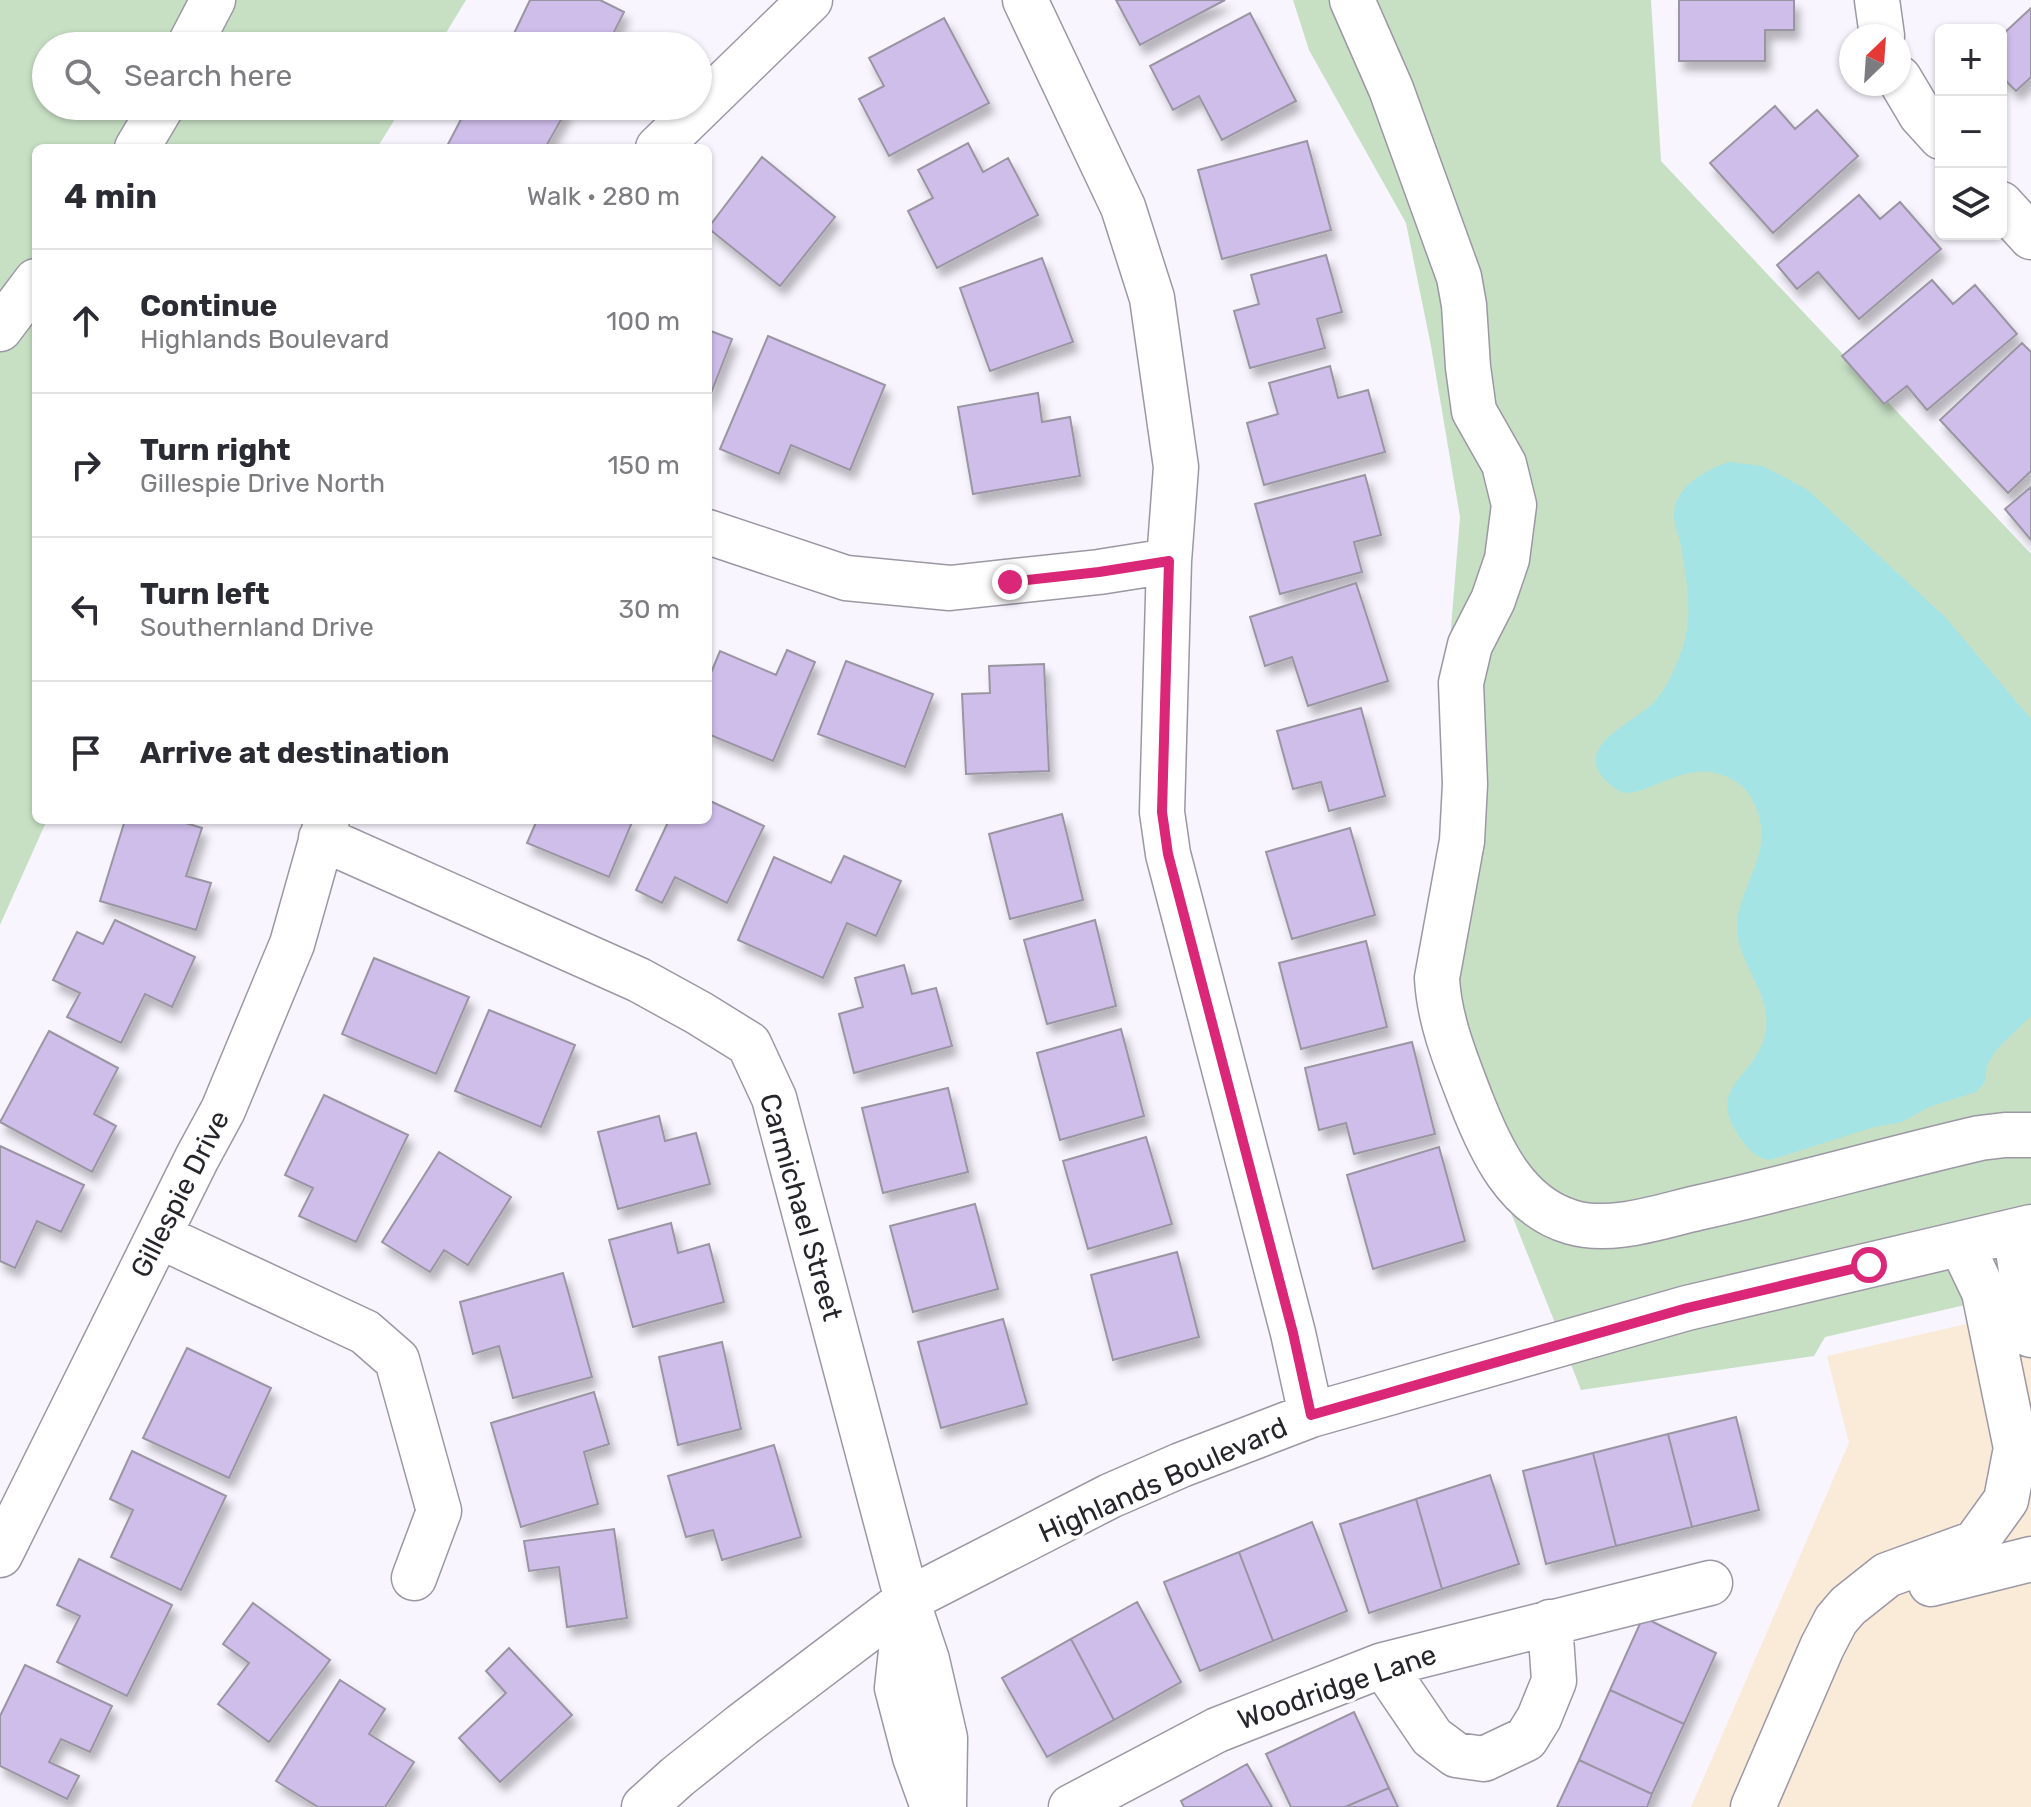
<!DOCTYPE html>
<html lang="en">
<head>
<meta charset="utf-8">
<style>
  body { margin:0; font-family:Rubik,sans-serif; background:#f7f7f7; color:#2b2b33 }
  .controls { position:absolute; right:24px; top:24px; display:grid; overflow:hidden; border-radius:12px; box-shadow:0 2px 6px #0004 }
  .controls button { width:72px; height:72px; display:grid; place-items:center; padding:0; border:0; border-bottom:2px solid #e1e1e2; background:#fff; color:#2b2b33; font:40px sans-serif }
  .compass { position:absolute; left:1839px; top:24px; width:72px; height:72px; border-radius:50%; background:#fff; box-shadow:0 2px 6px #0004; rotate:25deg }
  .stop { position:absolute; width:24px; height:24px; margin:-18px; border:6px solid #db2777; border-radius:50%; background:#fff }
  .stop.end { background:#db2777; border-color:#fff; box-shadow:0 2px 8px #0008 }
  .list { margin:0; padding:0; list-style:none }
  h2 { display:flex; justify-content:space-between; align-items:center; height:104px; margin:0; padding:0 32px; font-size:34px }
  h2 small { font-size:26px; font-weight:400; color:#7c7c81 }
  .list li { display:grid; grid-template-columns:52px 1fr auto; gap:24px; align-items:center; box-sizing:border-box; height:144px; padding:0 32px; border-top:2px solid #e1e1e2 }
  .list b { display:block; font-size:30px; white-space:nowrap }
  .list p { margin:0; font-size:26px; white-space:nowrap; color:#7c7c81 }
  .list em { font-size:26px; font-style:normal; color:#7c7c81 }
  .icon { flex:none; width:44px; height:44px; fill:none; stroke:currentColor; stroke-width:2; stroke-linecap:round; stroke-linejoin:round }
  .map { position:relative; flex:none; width:2031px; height:1807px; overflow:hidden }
  .search { position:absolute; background:#fff; box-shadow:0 2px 6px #0004; left:32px; top:32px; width:680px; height:88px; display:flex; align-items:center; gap:20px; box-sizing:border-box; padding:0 28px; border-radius:44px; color:#7c7c81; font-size:30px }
  .panel { position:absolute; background:#fff; box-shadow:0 2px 6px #0004; left:32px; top:144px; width:680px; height:680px; border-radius:12px }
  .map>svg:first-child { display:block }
</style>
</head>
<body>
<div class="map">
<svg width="2031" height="1807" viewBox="0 0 2031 1807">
  <defs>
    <filter id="shadow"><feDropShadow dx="5" dy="9" stdDeviation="4" flood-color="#0004"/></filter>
  </defs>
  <rect width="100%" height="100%" fill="#f8f5fe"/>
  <path fill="#faead8" d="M2031,1309V1807H1691L1849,1443L1827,1356Z"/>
  <path fill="#c7e0c4" d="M0,0H466L438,46H46V106H403L377,148H36V820H47L0,925Z
    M1293,0H1651L1661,161L2031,554V1207L1555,1323L1441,1038L1442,739L1460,517L1431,346L1406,223L1309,50Z
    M2031,1250V1290L1825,1337L1814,1356L1581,1390L1570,1362L1689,1328Z"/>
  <path fill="#a5e4e4" d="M1729,462L1763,466L1808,490L1946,618L2031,719V1016L1996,1050L1987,1065L1985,1082L1976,1092L1929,1107L1902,1122L1874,1127L1770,1160C1756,1158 1750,1151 1742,1140C1700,1085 1760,1078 1766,1029C1771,992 1736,961 1737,926C1738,892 1766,860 1761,827C1759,809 1750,790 1735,781C1705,764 1685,773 1655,785C1647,788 1636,793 1626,793C1619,792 1611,786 1606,781C1571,745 1635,723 1654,702C1668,687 1675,668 1682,649C1694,616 1686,576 1680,542C1678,533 1673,521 1674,512C1677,485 1707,469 1729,462Z"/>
  <path fill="#cfbeea" stroke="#9a95a3" stroke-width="2" filter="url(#shadow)" d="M530,0H600L624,12L607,46H508Z
    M1116,0H1225L1140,45Z
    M1679,0H1794V30H1765V61H1679Z
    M2031,8V77L2016,91L2001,76V36Z
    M1250,13L1296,101L1222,140L1199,96L1173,110L1150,66Z
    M944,18L989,103L889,156L859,99L884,86L869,58Z
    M468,106H557L566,111L545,148H446Z
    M1775,106L1795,129L1817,110L1858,156L1773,233L1710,163Z
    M1307,141L1331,230L1222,259L1198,170Z
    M968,143L983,172L1008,158L1038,215L937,268L908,211L933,198L918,170Z
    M762,157L835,217L780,286L708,228Z
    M1859,195L1880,219L1900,202L1941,249L1859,319L1818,272L1797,289L1777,265Z
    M1326,255L1342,312L1317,319L1325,348L1250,368L1234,311L1259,304L1251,275Z
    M1042,258L1073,342L990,371L960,288Z
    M1932,280L1953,304L1975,285L2017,334L1927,410L1907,386L1884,404L1842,356Z
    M708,330L732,339L708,401Z
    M768,336L885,385L850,470L791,445L779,474L720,449Z
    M2022,343L2031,352V471L2008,493L1940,420Z
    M1330,366L1338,398L1368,390L1385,452L1264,485L1247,423L1278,414L1269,383Z
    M1038,393L1042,422L1070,417L1080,476L973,494L958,407Z
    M1365,475L1381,535L1354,542L1362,572L1280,594L1255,504Z
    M2031,487V540L2005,509Z
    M1356,583L1388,681L1308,706L1292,657L1265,666L1250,617Z
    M787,650L815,662L773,761L708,734V680L720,651L776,675Z
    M846,661L933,694L905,767L818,734Z
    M1044,664L1049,771L966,774L962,694L990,693L989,666Z
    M1361,708L1385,796L1329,811L1321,782L1293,789L1277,731Z
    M708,800L764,826L727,903L675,877L662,903L636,890L669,820H708Z
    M1062,814L1083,900L1010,919L989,834Z
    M125,820H176L202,828L186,876L211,883L196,930L100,901Z
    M537,820H633L609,877L527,843Z
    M1350,828L1375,915L1292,939L1266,852Z
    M844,856L901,881L876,936L847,923L823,978L738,940L774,857L831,883Z
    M115,920L195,957L172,1007L145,994L121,1043L67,1017L80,993L53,980L77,932L103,944Z
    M1095,920L1116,1006L1047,1024L1024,940Z
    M1366,941L1387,1027L1301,1049L1279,963Z
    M374,958L469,997L436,1074L342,1034Z
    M904,965L912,994L936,988L952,1046L854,1073L839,1014L863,1007L855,978Z
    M489,1010L575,1045L541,1127L455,1091Z
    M1121,1029L1144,1116L1060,1140L1037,1053Z
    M49,1031L118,1068L94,1114L116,1126L92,1172L0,1122Z
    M1412,1042L1435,1134L1354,1154L1346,1123L1319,1130L1305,1068Z
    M948,1088L968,1172L883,1193L862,1108Z
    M324,1095L408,1135L356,1242L299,1216L313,1188L285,1175Z
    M659,1116L665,1141L696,1133L710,1184L618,1209L598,1132Z
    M1146,1137L1172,1224L1088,1249L1063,1161Z
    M0,1146L84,1185L61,1232L37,1221L15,1268L0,1261Z
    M1439,1147L1465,1241L1373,1269L1347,1175Z
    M439,1152L511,1197L468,1265L444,1250L430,1272L382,1242Z
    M975,1204L998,1289L913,1312L890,1226Z
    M671,1223L678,1253L709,1244L724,1302L633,1327L609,1240Z
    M1177,1252L1199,1337L1113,1360L1091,1275Z
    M563,1273L592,1377L513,1398L499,1346L473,1354L460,1302Z
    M1003,1319L1027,1404L941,1428L918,1342Z
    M722,1342L741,1429L678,1445L659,1357Z
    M187,1348L271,1388L229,1478L143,1438Z
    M594,1392L609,1444L584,1452L598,1504L521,1527L491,1423Z
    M1736,1417L1759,1510L1692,1527L1668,1434Z
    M1668,1434L1692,1527L1616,1546L1593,1453Z
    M774,1445L801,1537L722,1560L713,1530L686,1537L668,1476Z
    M132,1451L226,1496L181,1590L111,1557L133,1510L110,1499Z
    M1593,1453L1616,1546L1546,1564L1523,1471Z
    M1490,1475L1519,1564L1442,1589L1416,1499Z
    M1416,1499L1442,1589L1369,1613L1340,1524Z
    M1312,1522L1347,1611L1273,1641L1239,1552Z
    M614,1529L627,1618L567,1627L559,1567L529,1571L524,1541Z
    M1239,1552L1273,1641L1200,1671L1164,1582Z
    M79,1559L172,1605L127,1696L57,1662L80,1616L57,1605Z
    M1137,1602L1181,1682L1114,1720L1071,1639Z
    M253,1603L330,1660L269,1742L218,1704L249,1663L223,1644Z
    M1643,1617L1716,1653L1684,1724L1610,1690Z
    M1071,1639L1114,1720L1047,1757L1002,1678Z
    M509,1648L572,1715L500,1782L459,1738L506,1693L486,1671Z
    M25,1665L112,1706L90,1752L61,1739L49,1762L79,1776L67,1799L0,1766V1716Z
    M340,1680L385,1709L369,1734L414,1762L385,1807H318L276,1781Z
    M1610,1690L1684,1724L1652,1794L1579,1760Z
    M1354,1712L1389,1788L1345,1807H1291L1266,1754Z
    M1579,1760L1652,1794L1647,1807H1557Z
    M1247,1764L1272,1807H1184L1181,1801Z
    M1389,1788L1398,1807H1345Z"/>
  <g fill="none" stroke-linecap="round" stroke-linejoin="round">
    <g stroke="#9c97a5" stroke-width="47">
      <path id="minor" d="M1025,0L1123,207L1152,298L1176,467L1169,561L1162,812L1168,854L1293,1333L1311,1415
        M1352,0L1391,89L1459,277L1464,305L1468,367L1474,411L1504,464L1514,505L1507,559L1493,600L1470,645L1461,683L1465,784L1462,841L1437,978C1439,1020 1456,1061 1471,1100C1490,1149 1516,1206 1571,1222C1611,1234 1658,1217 1697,1208C1792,1187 1885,1160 1980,1138L2005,1135H2031
        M1877,0L1882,36
        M189,46L213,0
        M1899,78L1921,115L1941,137
        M137,148L162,106
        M658,148L810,0
        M2001,204L2031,237
        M0,329L36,281
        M708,532L846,578L950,588L1099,572L1169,561
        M321,838L639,980L699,1013L749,1044L774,1098L907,1600L927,1660L945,1738L944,1807
        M2015,1231L2031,1335
        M159,1236L365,1332L397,1360L439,1511L414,1578
        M0,1555L197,1158L223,1110L292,944L327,820
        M1931,1584L2031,1559
        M905,1614L897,1688L915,1757L933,1807
        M1383,1665L1432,1737L1456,1755L1484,1759L1526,1739L1539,1718L1554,1681L1550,1622
        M644,1807L677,1777L742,1725L907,1600L1110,1496L1181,1465L1311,1415L1687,1308L2031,1227
        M1071,1807L1217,1730L1383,1665L1710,1583
        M1753,1807L1822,1647L1836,1620L1848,1606L1887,1575L1975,1543L2006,1500L2016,1448L1984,1292L1961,1244"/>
    </g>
    <use href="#minor" stroke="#fff" stroke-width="44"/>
  </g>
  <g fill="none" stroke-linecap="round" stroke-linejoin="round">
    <path stroke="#db2777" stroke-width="10" d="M1010,582L1099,572L1169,561L1162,812L1168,854L1293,1333L1311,1415L1687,1308L1869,1265"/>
  </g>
  <g text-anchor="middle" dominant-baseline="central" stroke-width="7" stroke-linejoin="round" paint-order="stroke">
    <g font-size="28" fill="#27252b" stroke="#fff">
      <text transform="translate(180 1194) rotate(-63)">Gillespie Drive</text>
      <text transform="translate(801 1207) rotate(74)">Carmichael Street</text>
      <text transform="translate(1163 1480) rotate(-24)">Highlands Boulevard</text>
      <text transform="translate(1337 1687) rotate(-19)">Woodridge Lane</text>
    </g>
  </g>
</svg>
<div class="controls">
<button>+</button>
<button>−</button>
<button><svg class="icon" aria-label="layers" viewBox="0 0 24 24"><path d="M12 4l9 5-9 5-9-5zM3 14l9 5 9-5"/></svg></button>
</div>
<svg class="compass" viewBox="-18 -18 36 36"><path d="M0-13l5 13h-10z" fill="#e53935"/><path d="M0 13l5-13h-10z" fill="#7c7c81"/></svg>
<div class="stop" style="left:1869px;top:1265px"></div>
<div class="stop end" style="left:1010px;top:582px"></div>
<div class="search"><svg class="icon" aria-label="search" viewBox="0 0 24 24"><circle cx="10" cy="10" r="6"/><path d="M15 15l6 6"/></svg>Search here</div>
<section class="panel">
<h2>4 min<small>Walk · 280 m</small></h2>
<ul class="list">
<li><svg class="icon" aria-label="ahead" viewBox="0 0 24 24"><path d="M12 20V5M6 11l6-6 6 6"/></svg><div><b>Continue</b><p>Highlands Boulevard</p></div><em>100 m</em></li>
<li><svg class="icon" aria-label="right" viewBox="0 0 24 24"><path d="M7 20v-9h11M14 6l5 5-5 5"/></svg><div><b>Turn right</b><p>Gillespie Drive North</p></div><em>150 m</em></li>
<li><svg class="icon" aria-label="left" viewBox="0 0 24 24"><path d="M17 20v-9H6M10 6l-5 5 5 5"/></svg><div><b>Turn left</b><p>Southernland Drive</p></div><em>30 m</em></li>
<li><svg class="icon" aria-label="arrive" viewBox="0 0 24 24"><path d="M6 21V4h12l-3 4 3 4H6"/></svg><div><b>Arrive at destination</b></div></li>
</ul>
</section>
</div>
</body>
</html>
